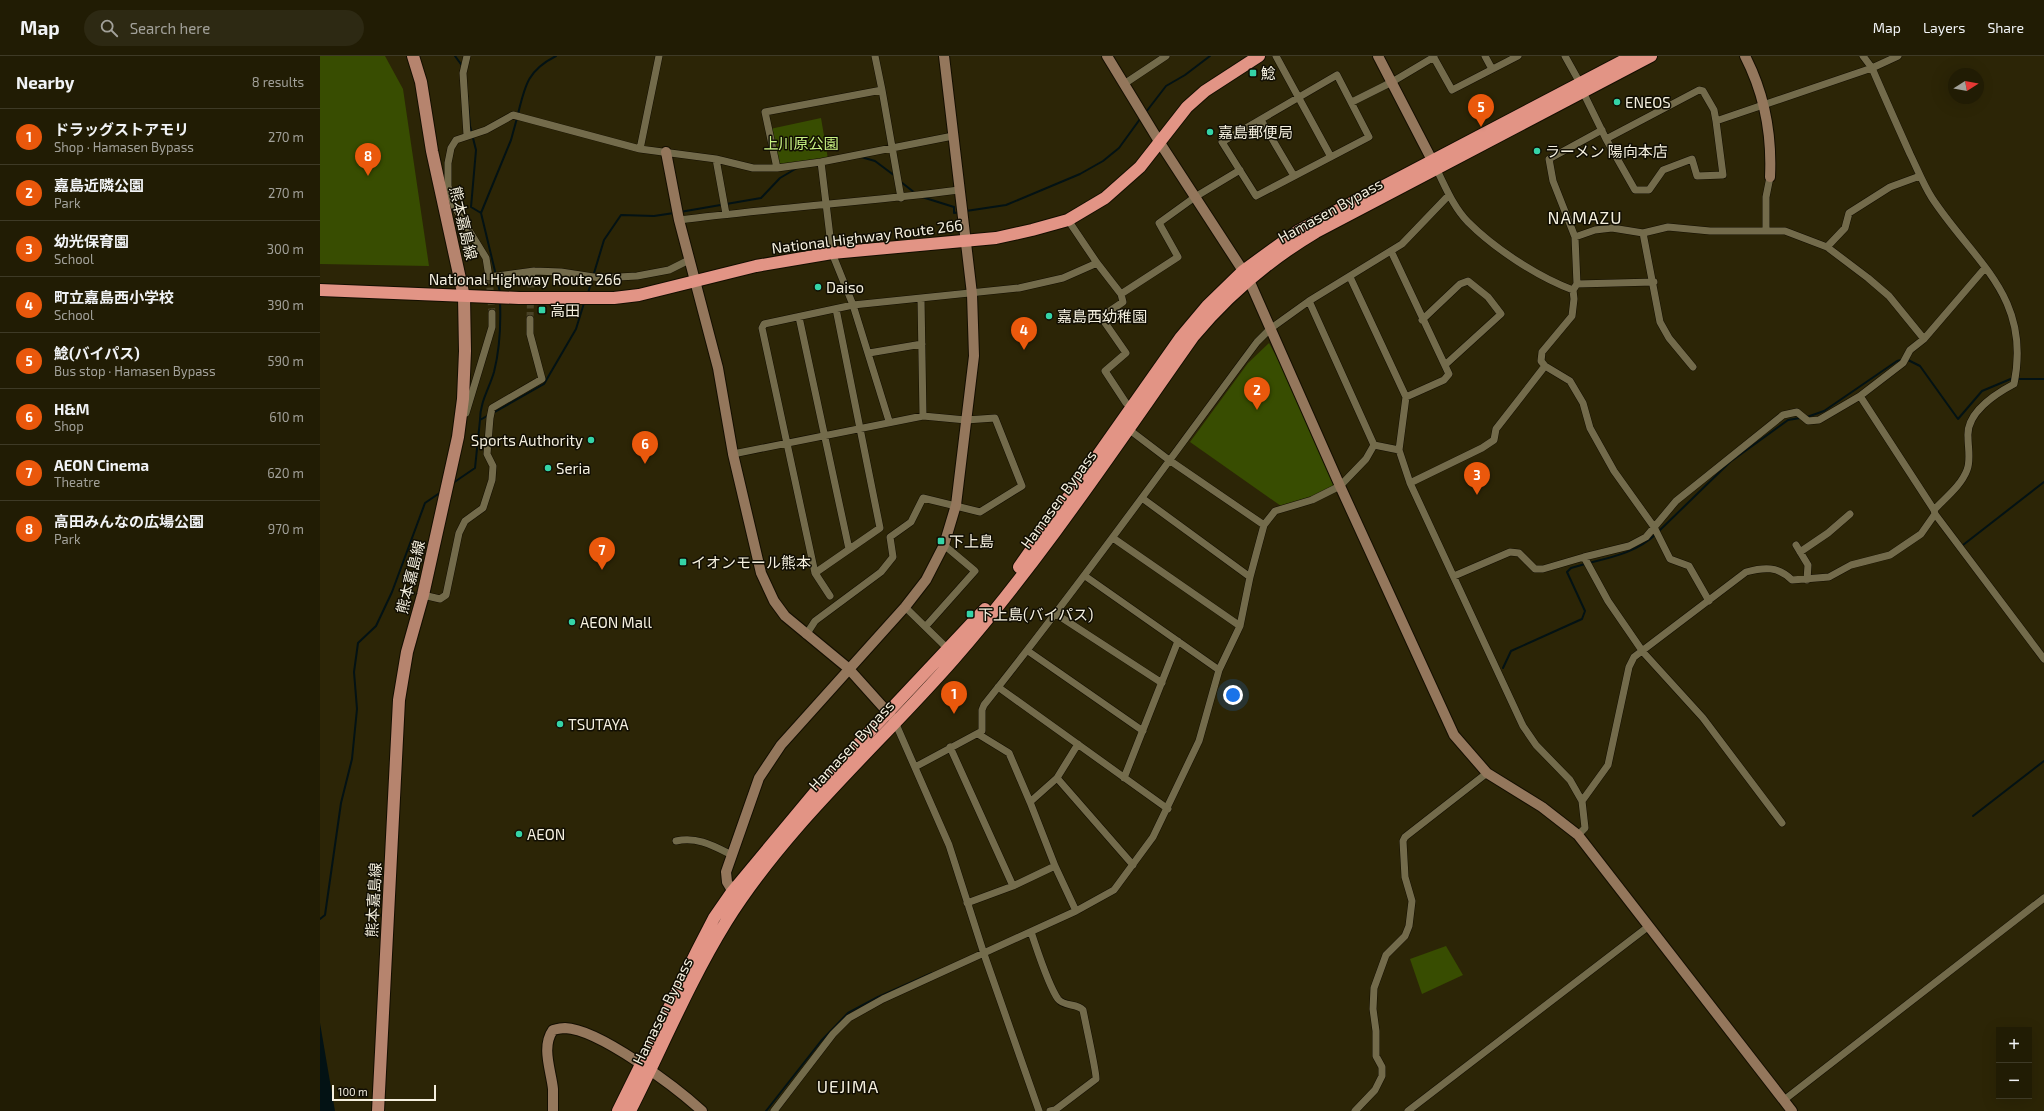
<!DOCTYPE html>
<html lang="en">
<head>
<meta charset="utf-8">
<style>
  body { margin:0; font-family:"Exo 2","Noto Sans JP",sans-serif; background:#2d2913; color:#f1f3f6 }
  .controls { position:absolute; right:12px; bottom:12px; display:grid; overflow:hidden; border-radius:0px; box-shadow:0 4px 16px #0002 }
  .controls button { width:36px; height:36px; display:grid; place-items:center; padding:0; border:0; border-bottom:1px solid #3e3a26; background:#211c04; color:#f1f3f6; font:20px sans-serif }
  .compass { position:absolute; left:1628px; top:12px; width:36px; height:36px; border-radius:50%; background:#211c04; box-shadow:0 4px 16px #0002; rotate:79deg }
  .scale { position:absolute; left:12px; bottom:10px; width:104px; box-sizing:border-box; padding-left:4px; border:2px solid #f5f0df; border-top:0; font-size:11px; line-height:14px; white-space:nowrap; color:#f5f0df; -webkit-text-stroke:3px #110e03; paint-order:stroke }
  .you { position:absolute; left:913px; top:639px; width:14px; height:14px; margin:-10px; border:3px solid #fff; border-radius:50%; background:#1a73e8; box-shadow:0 0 0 6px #1a73e833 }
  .badge { display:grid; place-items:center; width:26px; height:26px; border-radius:50%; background:#ea580c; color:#fff; font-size:13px; font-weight:700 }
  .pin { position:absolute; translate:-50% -33px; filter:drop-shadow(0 1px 2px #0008) }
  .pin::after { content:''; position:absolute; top:21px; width:14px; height:12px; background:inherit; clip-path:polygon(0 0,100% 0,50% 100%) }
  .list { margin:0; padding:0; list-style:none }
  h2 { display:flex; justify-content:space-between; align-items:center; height:52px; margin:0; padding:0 16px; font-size:17px }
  h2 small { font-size:13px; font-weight:400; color:#a2a19a }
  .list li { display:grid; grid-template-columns:26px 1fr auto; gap:12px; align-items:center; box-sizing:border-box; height:56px; padding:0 16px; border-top:1px solid #3e3a26 }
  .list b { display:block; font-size:15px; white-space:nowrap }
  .list p { margin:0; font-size:13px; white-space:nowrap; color:#a2a19a }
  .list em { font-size:13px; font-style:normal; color:#a2a19a }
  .icon { flex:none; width:22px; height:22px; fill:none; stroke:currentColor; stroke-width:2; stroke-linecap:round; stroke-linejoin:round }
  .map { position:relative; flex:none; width:1724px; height:1055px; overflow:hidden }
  header { display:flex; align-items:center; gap:24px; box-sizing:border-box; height:56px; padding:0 20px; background:#211c04; border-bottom:1px solid #3e3a26 }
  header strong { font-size:19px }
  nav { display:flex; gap:22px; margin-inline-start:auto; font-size:14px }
  .search { width:280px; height:36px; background:#2d2913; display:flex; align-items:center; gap:10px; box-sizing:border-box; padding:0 14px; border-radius:22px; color:#a2a19a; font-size:15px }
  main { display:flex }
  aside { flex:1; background:#211c04 }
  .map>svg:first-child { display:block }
</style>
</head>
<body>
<header>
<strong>Map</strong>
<div class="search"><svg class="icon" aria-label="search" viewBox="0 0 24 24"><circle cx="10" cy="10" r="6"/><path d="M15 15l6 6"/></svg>Search here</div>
<nav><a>Map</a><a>Layers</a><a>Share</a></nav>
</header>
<main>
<aside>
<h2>Nearby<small>8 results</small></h2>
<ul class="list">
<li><span class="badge">1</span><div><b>ドラッグストアモリ</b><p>Shop · Hamasen Bypass</p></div><em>270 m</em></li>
<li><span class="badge">2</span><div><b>嘉島近隣公園</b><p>Park</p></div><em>270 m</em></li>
<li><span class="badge">3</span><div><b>幼光保育園</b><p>School</p></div><em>300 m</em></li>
<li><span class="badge">4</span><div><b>町立嘉島西小学校</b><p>School</p></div><em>390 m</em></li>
<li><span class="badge">5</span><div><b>鯰(バイパス)</b><p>Bus stop · Hamasen Bypass</p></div><em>590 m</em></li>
<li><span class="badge">6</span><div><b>H&amp;M</b><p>Shop</p></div><em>610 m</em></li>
<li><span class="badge">7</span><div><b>AEON Cinema</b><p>Theatre</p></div><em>620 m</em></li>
<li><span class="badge">8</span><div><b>高田みんなの広場公園</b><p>Park</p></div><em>970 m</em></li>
</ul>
</aside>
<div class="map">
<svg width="1724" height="1055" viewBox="0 0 1724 1055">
  <rect width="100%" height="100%" fill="#2c2506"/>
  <path fill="#384d01" d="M0,0H65L83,33L109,210L0,208Z
    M501,62L508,103L456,110L450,73Z
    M949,287L968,322L1014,430L991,441L961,450L870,386L928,307Z
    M1126,890L1143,919L1102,938L1090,903Z"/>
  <path fill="#031214" d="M0,967L15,1055H0Z"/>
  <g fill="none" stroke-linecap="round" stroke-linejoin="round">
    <path stroke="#031214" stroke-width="2" d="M135,0L143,11
      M145,15L150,70L156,94L151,151L161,157
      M826,56L846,30L865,19L890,0
      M198,58C205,29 208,14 236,0
      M541,101L555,105L575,120
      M581,126L595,137
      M602,141L634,151V157L640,156
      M646,155L686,149L760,118L783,105L799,92L820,63
      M360,156L441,142L460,122L477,112
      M180,236L161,157L191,84L197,62
      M268,237L284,184L301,159L334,160L354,157
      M1588,304L1600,310L1638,363L1662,335L1693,322
      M1697,323H1724
      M173,357L224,328L256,273L264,247
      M1487,361L1504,355L1577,305L1581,304
      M160,364C160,346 169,333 174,316C180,292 181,269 180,245
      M133,427L155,412L160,364L167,360
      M1339,475L1410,406L1468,364L1480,362
      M1643,489L1724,426
      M1269,507C1293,501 1317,496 1336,478
      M1183,612L1191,595L1262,563L1265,555L1247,516L1251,512L1265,508
      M1653,760L1724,705
      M0,863L5,859L21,747L32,703L37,653L34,616L38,587L56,570L72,536L105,447L121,436
      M446,1055L501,985L528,957L558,941L612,917"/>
    <path stroke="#4a4327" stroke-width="7" stroke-dasharray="7 3.5" stroke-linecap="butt" d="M169,221L172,257
      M210,263L211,225"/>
    <g stroke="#130e00" stroke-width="8">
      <path id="street" d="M555,0L562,34
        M956,0L1011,101
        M1113,0L1132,34L1198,0
        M1165,0L1172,13
        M1245,0L1260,27
        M1543,0L1552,12C1564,40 1577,69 1590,98C1597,112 1603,128 1612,142C1654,206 1712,240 1694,328C1675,338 1646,357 1648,381C1648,392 1651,404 1647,414C1641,430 1625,442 1614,454
        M1017,19L1049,81L936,140L902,86Z
        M804,28L846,0
        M1263,36L1286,83L1315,134H1329L1343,114L1372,103L1377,120L1403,119L1396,65L1552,12L1578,0
        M1032,46L1072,26L1114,1
        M941,64L974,120
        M1282,74L1229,103L1233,125L1255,181L1257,228L1253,234L1254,243L1252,260L1222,296L1221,305L1225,310L1250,325L1263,347L1270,372L1294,415L1334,471L1350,503L1369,510L1389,545
        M147,79L143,17L147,0
        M1286,83L1379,34L1383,35L1394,54L1396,65
        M320,93L339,0
        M396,103L406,158
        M501,106L512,197L533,249L569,365
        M457,112L445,56L562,34L581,142
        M1117,114C1126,132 1134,152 1148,166C1175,193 1218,221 1253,234
        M359,164C452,152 546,146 639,134
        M748,164L777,207L801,238L803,246L781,261L806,297L785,315L806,347
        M1446,175V141L1450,121
        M1323,177L1340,266L1349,282L1373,311
        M1255,181L1275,174L1292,172L1323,177L1348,171L1390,175H1465L1507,191L1548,222L1569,240L1604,283
        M1507,191L1525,172L1529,157L1570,131L1600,120
        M1071,195L1129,318L1124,324L1086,341
        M214,215L169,221L166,202L134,150L128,130V107L131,92L136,84L166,74L193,59L320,93L396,103L433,112H457L501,106L633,80
        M1030,221L1086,341L1079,394L1090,427L1203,670L1216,689L1250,724L1262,745L1265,772L1258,779
        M211,225V219L214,215L241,216L280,222L317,220L349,214L369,204
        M1257,228L1334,226
        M801,238L858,201L839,167L875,141L920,114
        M601,243L603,360
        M989,245L1054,389
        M479,261L529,493
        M1102,264L1140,228L1148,225L1168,241L1181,258L1125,309
        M549,297L602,288
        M1540,340L1614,454L1615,458L1724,603
        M146,357L172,271V257
        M807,372L849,404L944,469
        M1054,389L1079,394
        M413,398L603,360L646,364L675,362L702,430L660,456L603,442L591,466L570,481L573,501L561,516L495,565L486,579
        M1090,427L1162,392L1174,384L1176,373L1225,310
        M822,442L930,521
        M793,482L920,570
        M1476,489L1488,509L1487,524
        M1480,496L1508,477L1530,458
        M1264,501L1288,545L1323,596L1383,662L1462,767
        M495,517L560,472L516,253
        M765,520L899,614
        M1134,520L1190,496L1199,497L1215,513H1223L1264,501L1309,490L1326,481L1356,445L1463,359L1477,356L1488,365L1499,364L1540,340L1583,307L1590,294L1604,283L1665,212
        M103,539L120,543L126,539L139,477L145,465L163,452L172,424L173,410L167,398L170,362L172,352L222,323L210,278V263
        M510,540L495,517L442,272L444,268L533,249L699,232L743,222L777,207
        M585,551L629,594
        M736,558L842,627
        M606,570L655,515L624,489
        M708,595L823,675
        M678,631L848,753
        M575,666L629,789L664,898L719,1055
        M658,678L689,697L710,746L735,810L756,855
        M630,691L693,830
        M595,711L662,675V654L664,649C759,530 847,407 937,286L950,273L989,245L1082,188L1129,139
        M737,722L813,809
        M804,722L858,585
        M1262,745L1288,709L1309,611L1314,601L1426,516C1444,511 1458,510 1472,524L1509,521L1531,509L1570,499L1601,478L1615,458
        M710,746L737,722L758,688
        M356,785C377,780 394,790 412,799
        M647,847L693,830L735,810
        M711,876C717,893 728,929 738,943C744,951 757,947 763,954C765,965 777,1018 776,1023L735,1054L730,1055
        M1464,1044L1724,842
        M454,1055L513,978L529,962L563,943L756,855L794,834L833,781L879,685L899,614L920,570L930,521L944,469L955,455L992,444L1020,430L1046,403L1054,389
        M1035,1055L1055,1034L1062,1020V1011L1056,1000V975L1053,953L1054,932L1066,899L1085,880L1089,870L1092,845L1085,821L1083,785L1085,781L1167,717
        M1088,1055L1329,870"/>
    </g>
    <g stroke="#130e00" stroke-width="12">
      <path id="secondary" d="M787,0L840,87L929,224L1020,430L1134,679L1167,717L1222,751L1258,779L1472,1055
        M1058,0L1115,110
        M1425,0C1444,37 1452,80 1450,121
        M346,96L359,164L398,312L413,398L441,517L454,545L465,560L528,612L572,661
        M416,841L407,826L406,816L439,722L461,689L585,551L606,524L624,489L636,449L654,300L652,238L624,0
        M233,1055C233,1048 233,1040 233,1033C231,1014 221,991 233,974C237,973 241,972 245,972C279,973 357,1032 382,1055"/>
    </g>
    <g stroke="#130e00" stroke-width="14">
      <path id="primary" d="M58,1055L79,644L87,596L103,539L138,381L143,343L145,295L144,241L112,95L101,26L93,0"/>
    </g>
    <g stroke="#130e00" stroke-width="14">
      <path id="highway" d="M0,234L199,242H294L319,239L436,210L512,197L676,182L712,174L748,164L785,142L820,111L867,51L885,35L939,0
        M699,511L861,281L887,250L923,215L978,175L1312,0
        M298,1055L377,895L394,862L412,836L511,717L665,553
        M310,1055C342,992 369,926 406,866C468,767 558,690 634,603C722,502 796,390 873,281C908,239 949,204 996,176L1331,0"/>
    </g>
    <use href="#street" stroke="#736b4b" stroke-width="7"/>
    <use href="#secondary" stroke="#94775c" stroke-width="10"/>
    <use href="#primary" stroke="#b6846e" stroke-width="12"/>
    <use href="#highway" stroke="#e29485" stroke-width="12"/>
  </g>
  <g fill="#35d4a7" stroke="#110e03" stroke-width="1.5">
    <rect x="929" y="13" width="8" height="8" rx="2"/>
    <circle cx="1297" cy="46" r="4"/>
    <circle cx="890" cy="76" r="4"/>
    <circle cx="1217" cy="95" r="4"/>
    <circle cx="498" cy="231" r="4"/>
    <rect x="218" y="250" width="8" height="8" rx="2"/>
    <circle cx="729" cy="260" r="4"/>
    <circle cx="271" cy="384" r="4"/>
    <circle cx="228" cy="412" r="4"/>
    <rect x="617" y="481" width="8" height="8" rx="2"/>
    <rect x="359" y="502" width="8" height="8" rx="2"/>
    <rect x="646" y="554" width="8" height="8" rx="2"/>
    <circle cx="252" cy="566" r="4"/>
    <circle cx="240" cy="668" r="4"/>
    <circle cx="199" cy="778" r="4"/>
  </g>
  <g text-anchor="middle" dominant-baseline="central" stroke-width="3" stroke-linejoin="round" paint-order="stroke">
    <g font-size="15" fill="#f5f0df" stroke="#110e03" text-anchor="start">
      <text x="941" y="17">鯰</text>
      <text x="1305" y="46">ENEOS</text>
      <text x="898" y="76">嘉島郵便局</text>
      <text x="1225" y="95">ラーメン 陽向本店</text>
      <text x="506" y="231">Daiso</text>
      <text x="230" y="254">高田</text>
      <text x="737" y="260">嘉島西幼稚園</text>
      <text x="263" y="384" text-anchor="end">Sports Authority</text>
      <text x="236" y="412">Seria</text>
      <text x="629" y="485">下上島</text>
      <text x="371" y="506">イオンモール熊本</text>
      <text x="658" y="558">下上島(バイパス)</text>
      <text x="260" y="566">AEON Mall</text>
      <text x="248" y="668">TSUTAYA</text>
      <text x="207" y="778">AEON</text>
    </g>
    <g font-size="15" fill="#c9f384" stroke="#110e03">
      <text x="481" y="87">上川原公園</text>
    </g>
    <g font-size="15" fill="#f5f0df" stroke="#110e03">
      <text transform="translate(1010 154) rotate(-29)">Hamasen Bypass</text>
      <text transform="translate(144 167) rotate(77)">熊本嘉島線</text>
      <text transform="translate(547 180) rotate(-7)">National Highway Route 266</text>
      <text x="205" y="223">National Highway Route 266</text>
      <text transform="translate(738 443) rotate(-54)">Hamasen Bypass</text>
      <text transform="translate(90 521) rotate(-76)">熊本嘉島線</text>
      <text transform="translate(531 689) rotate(-47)">Hamasen Bypass</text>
      <text transform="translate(53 844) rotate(-87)">熊本嘉島線</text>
      <text transform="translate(342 955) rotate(-64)">Hamasen Bypass</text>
    </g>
    <g font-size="17" letter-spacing="1" fill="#f5f0df" stroke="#110e03">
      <text x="1265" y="161">NAMAZU</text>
      <text x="528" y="1030">UEJIMA</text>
    </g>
  </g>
</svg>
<div class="controls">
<button>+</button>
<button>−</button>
</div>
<svg class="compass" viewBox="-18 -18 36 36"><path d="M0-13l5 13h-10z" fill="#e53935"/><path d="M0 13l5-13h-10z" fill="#a2a19a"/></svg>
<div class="scale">100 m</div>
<div class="you"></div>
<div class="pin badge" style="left:634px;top:658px">1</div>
<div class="pin badge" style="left:937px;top:354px">2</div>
<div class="pin badge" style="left:1157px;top:439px">3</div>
<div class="pin badge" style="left:704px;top:294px">4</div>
<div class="pin badge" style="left:1161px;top:71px">5</div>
<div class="pin badge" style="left:325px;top:408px">6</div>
<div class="pin badge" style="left:282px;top:514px">7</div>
<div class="pin badge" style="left:48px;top:120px">8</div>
</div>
</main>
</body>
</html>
